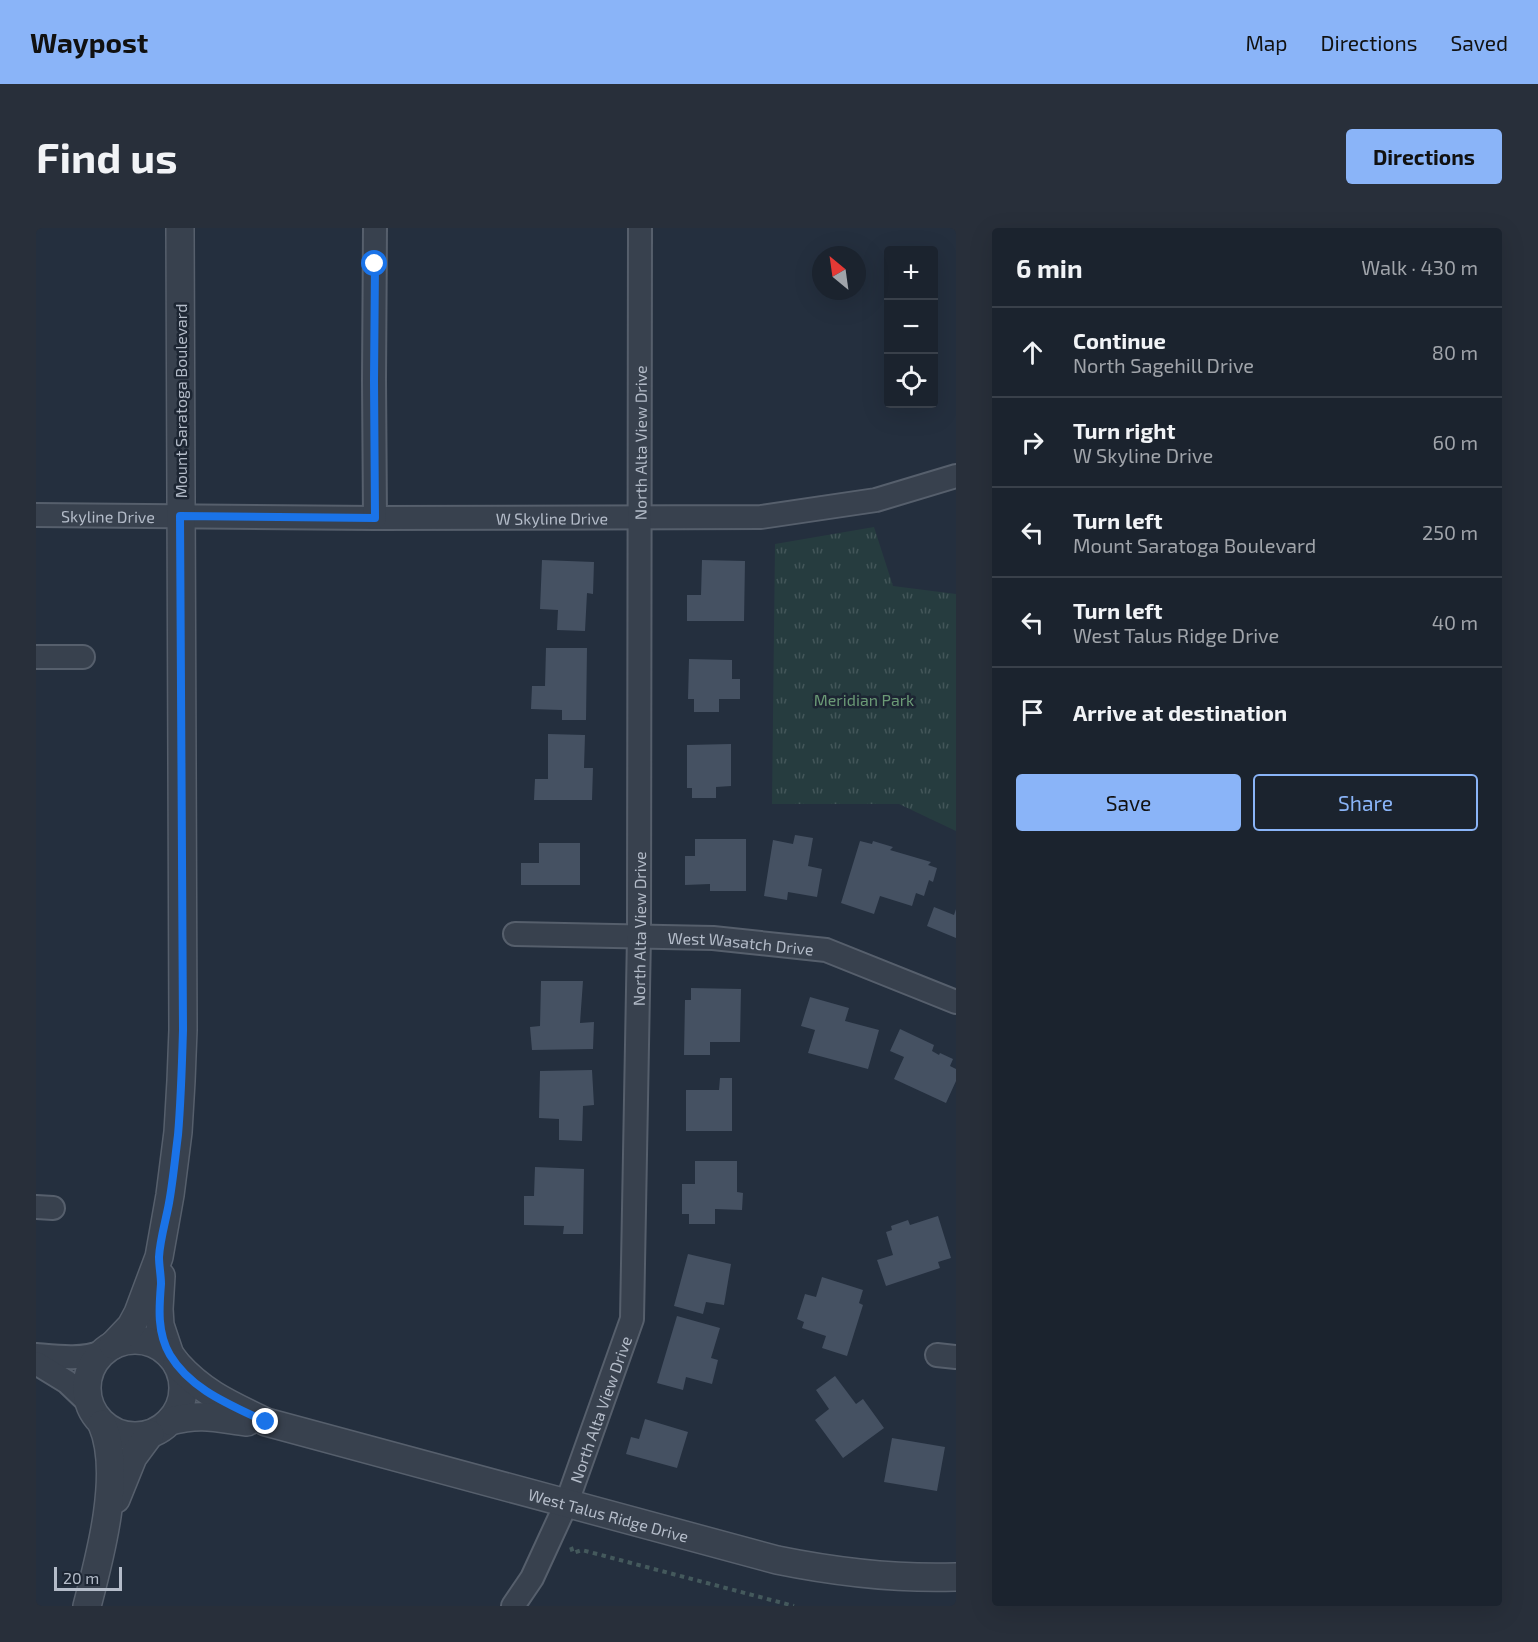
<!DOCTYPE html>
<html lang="en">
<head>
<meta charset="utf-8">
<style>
  body { margin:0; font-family:"Exo 2",sans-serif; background:#282f3a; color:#f1f3f6 }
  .controls { position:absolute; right:18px; top:18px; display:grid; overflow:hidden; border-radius:6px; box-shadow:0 6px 24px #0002 }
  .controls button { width:54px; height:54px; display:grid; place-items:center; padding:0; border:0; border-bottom:2px solid #39404a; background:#1b232e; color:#f1f3f6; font:30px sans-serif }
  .compass { position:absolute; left:776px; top:18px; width:54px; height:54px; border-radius:50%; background:#1b232e; box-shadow:0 6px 24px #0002; rotate:331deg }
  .scale { position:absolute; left:18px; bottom:15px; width:68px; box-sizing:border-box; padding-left:6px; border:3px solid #b4bcc9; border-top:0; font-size:16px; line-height:21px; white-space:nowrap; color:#b4bcc9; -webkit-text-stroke:4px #1d2633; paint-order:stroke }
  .stop { position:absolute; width:18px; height:18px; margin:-14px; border:4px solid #1a73e8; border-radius:50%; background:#fff }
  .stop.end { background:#1a73e8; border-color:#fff; box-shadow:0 2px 6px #0008 }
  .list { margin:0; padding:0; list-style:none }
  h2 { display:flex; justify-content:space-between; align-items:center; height:78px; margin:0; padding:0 24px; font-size:26px }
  h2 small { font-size:20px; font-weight:400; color:#a0a4aa }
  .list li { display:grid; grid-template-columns:39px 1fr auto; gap:18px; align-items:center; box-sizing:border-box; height:90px; padding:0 24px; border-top:2px solid #39404a }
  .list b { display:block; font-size:22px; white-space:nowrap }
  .list p { margin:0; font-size:20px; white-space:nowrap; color:#a0a4aa }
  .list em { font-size:20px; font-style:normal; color:#a0a4aa }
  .actions { display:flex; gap:12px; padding:18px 24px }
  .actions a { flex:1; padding:14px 0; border:2px solid #8ab4f8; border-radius:6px; text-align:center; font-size:21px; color:#8ab4f8 }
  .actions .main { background:#8ab4f8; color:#111 }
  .icon { flex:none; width:33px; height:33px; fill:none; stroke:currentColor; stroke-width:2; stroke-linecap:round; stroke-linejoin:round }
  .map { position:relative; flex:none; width:920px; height:1378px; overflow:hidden; border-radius:6px }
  header { display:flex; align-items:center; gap:36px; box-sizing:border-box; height:84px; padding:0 30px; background:#8ab4f8; color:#111 }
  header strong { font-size:28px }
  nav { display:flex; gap:33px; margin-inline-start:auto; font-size:21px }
  .intro { display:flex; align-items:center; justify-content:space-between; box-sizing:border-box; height:144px; padding:0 36px }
  h1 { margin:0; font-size:42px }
  .button { padding:15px 27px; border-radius:6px; background:#8ab4f8; color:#111; font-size:21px; font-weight:700 }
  main { display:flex; gap:36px; padding:0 36px }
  aside { flex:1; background:#1b232e; border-radius:6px; box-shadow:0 6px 24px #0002 }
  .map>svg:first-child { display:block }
</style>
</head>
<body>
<header>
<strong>Waypost</strong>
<nav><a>Map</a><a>Directions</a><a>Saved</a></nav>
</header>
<div class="intro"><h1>Find us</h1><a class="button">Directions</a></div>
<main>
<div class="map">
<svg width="920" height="1378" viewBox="0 0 920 1378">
  <defs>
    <pattern id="park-tufts" width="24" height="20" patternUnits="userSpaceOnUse" patternTransform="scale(1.5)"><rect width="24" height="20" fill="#263c3f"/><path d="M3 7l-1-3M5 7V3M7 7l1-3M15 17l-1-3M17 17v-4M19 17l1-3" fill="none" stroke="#435659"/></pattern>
  </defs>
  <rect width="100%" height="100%" fill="#242f3e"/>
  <path fill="url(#park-tufts)" d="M838,299L857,358L920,366V603L863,576H736L739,316Z"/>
  <path fill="#455162" d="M506,332L558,334L557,366L551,365L549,403L521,402L522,382L504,381Z
    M666,332L709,333L708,393H651V367H665Z
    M510,420H551L550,492H526V482L495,481L496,458H509Z
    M653,431L696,432V451H704V471H683V484H658V471H652Z
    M512,506L549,507L548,540H557L556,572H498L499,551H512Z
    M695,516V558L680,559V570H656V560H651V517Z
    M759,607L777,610L772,638L786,641L781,669L752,664L751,672L728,668L737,612L757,616Z
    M659,611H710V663H674V656L649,657V628H659Z
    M824,613L836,616L837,613L857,619L854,622L895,634L892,637L901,640L897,654L893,652L888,668L880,665L876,678L844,668L838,686L805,675Z
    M503,615H544V657H485V635H503Z
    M898,679L918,687L920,681V710L891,698Z
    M505,753H547L544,795L558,794L557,821L496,822L494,799L504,798Z
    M655,760L705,761L704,814H674V827H648L649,772H655Z
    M774,769L813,780L809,793L843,802L832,841L772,825L779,802L765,798Z
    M864,801L898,817L896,823L903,827L904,825L917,831L914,838L920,841V853L910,875L858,851L868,829L854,823Z
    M556,842L558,877L547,878L546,913L523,912V891L503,890L504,843Z
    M684,850H696V903H650V862H683Z
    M659,933H701V964L707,965L706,982L679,981V996H653V986H646V956H659Z
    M499,939L548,941L547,1006H527L528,998L488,997V968H498Z
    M902,988L915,1030L902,1034L904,1040L850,1058L841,1032L857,1027L850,1004L856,1002L855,998L872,992L874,997Z
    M652,1026L695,1036L688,1077L670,1074L667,1086L638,1078Z
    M786,1049L827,1062L823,1075L827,1077L811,1128L786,1120L790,1108L766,1100L768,1094L761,1091L769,1066L780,1069Z
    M641,1088L684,1100L675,1130L682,1132L676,1156L650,1149L647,1162L621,1155Z
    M799,1148L820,1176L827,1171L848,1200L807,1230L779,1192L793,1181L780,1162Z
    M609,1191L652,1204L641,1240L590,1226L595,1209L603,1211Z
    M856,1210L909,1219L901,1263L848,1254Z"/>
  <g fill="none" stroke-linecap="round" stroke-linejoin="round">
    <g stroke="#565f6c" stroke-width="26">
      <g id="minor">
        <path id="s1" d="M0,287L339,290L725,289L840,272L920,248"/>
        <path d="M339,290L338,152L339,0"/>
        <path d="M0,429H47"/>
        <path id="s2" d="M479,706L677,710L790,722L920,774"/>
        <path d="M0,979L17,980"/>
        <path d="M0,1127C23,1129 45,1132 67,1124"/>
        <path d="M901,1127L920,1129"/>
        <path d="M0,1135L31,1154L52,1174"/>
        <path id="s3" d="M477,1378L496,1350L531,1274L596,1091L603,707L604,0"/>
      </g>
    </g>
    <g stroke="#565f6c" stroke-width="30">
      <g id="tertiary">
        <path d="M125,1048L123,1081L124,1097L134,1127"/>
        <circle cx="99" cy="1160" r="48"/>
        <path d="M77,1117L95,1098L102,1085L123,1029L134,967L142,904L145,853L147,802L144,0"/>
        <path id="s4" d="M141,1136C168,1166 195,1177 230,1194L741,1332C800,1344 859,1351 920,1349"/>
        <path d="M134,1193C165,1185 180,1190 211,1194"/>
        <path d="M80,1271L97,1229L114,1206"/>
        <path d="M51,1378C64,1329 87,1244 66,1196"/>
      </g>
    </g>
    <path stroke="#44595c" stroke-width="4" stroke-dasharray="4.5 4.5" stroke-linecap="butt" d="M535,1319L537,1325L546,1322L758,1378"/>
    <use href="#minor" stroke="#38414e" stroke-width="22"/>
    <use href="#tertiary" stroke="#38414e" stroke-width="27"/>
  </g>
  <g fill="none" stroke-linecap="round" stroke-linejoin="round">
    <path stroke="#1a73e8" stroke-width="8" d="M230,1194C195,1177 155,1162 134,1127C121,1105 123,1080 125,1056C125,1047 123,1038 123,1029C124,1011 130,992 133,975C137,953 139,930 142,907C145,872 146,837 147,802L144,288L339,290L338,152L339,36"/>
  </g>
  <g text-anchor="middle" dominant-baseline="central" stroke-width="5" stroke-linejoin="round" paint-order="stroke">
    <g font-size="16" fill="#b4bcc9" stroke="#1d2633">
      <text transform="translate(144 173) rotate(-90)">Mount Saratoga Boulevard</text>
      <text stroke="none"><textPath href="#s3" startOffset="1188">North Alta View Drive</textPath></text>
      <text stroke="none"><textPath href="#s1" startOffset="72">Skyline Drive</textPath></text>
      <text stroke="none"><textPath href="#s1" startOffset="516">W Skyline Drive</textPath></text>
      <text stroke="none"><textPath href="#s3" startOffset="702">North Alta View Drive</textPath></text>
      <text stroke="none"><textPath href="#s2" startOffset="226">West Wasatch Drive</textPath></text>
      <text stroke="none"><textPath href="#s3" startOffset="216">North Alta View Drive</textPath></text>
      <text stroke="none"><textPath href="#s4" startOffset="462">West Talus Ridge Drive</textPath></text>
    </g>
    <g font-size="16" fill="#6b9a76" stroke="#1d2633">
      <text x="828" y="471">Meridian Park</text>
    </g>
  </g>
</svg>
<div class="controls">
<button>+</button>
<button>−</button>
<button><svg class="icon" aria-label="locate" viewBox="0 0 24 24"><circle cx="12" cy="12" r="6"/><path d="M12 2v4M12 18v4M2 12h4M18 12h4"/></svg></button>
</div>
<svg class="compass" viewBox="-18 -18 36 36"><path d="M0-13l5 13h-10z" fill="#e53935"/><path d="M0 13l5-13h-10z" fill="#a0a4aa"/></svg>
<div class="scale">20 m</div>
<div class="stop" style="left:339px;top:36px"></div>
<div class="stop end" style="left:230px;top:1194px"></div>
</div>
<aside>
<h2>6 min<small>Walk · 430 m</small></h2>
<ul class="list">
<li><svg class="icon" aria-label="ahead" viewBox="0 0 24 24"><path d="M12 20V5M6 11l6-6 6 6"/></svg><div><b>Continue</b><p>North Sagehill Drive</p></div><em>80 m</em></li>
<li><svg class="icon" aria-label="right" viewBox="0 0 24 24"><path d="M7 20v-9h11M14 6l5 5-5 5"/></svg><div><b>Turn right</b><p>W Skyline Drive</p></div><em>60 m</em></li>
<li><svg class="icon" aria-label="left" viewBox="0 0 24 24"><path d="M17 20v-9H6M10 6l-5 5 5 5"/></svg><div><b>Turn left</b><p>Mount Saratoga Boulevard</p></div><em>250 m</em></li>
<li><svg class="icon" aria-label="left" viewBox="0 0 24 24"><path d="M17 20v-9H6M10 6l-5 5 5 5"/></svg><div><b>Turn left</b><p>West Talus Ridge Drive</p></div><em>40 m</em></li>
<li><svg class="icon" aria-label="arrive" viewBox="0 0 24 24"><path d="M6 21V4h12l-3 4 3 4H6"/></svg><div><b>Arrive at destination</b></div></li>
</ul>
<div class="actions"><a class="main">Save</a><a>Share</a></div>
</aside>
</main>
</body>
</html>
